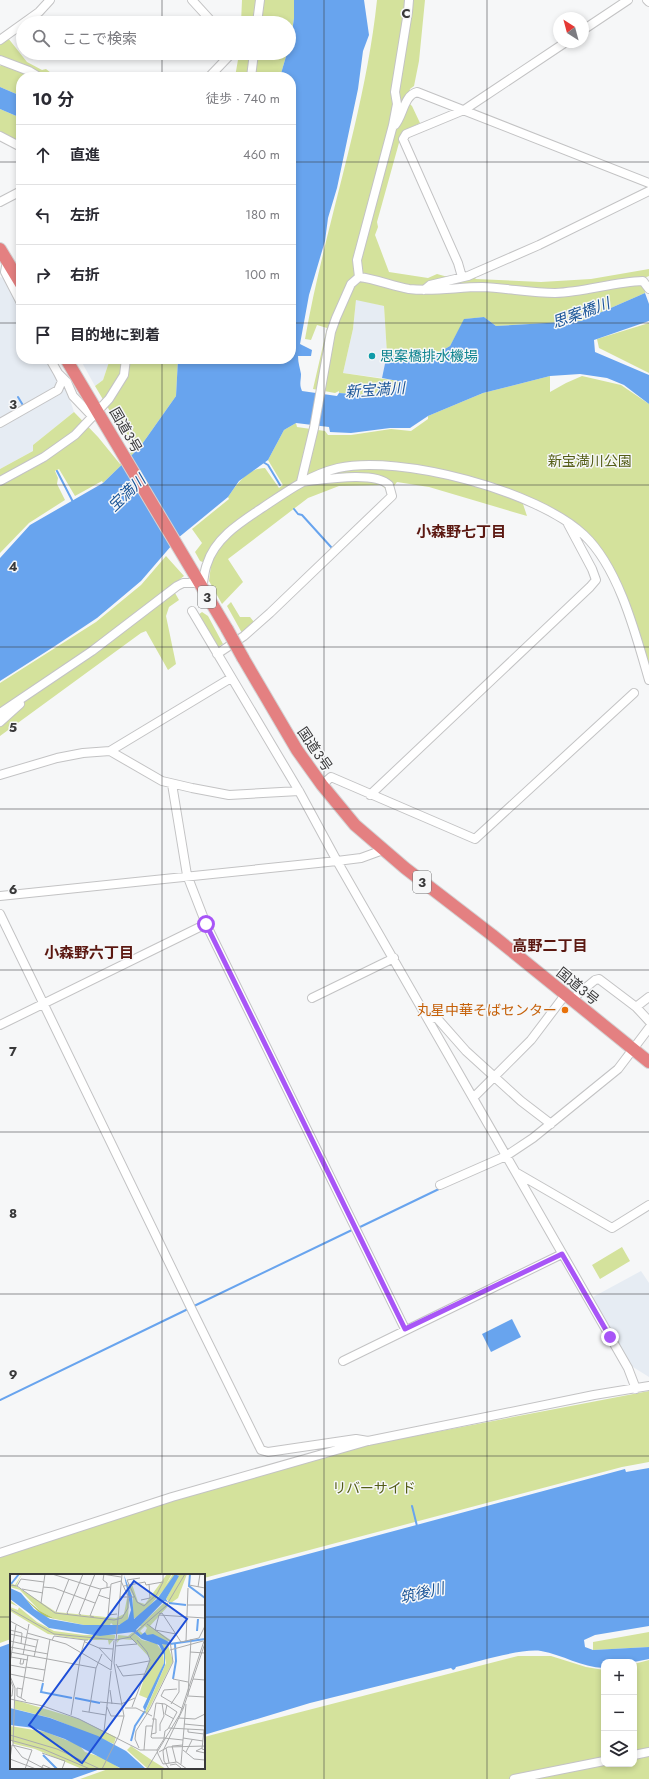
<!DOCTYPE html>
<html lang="ja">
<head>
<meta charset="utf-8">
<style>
  body { margin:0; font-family:Jost,"Noto Sans JP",sans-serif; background:#f2f2f3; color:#2b2b33 }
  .controls { position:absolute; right:12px; bottom:12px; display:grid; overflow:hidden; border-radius:8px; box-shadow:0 2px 6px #0003 }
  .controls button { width:36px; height:36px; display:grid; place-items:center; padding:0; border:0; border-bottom:1px solid #e1e1e2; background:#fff; color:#2b2b33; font:20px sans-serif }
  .compass { position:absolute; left:553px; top:12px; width:36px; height:36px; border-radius:50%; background:#fff; box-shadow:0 2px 6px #0003; rotate:324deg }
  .stop { position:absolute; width:12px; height:12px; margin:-9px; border:3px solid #a855f7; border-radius:50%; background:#fff }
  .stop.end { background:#a855f7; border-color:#fff; box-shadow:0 1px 4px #0008 }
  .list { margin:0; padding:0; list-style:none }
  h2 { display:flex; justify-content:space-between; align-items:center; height:52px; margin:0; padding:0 16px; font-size:17px }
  h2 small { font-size:13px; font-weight:400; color:#7c7c81 }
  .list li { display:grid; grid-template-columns:26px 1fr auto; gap:12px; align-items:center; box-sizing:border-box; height:60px; padding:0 16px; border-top:1px solid #e1e1e2 }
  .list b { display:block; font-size:15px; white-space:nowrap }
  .list em { font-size:13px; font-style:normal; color:#7c7c81 }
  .icon { flex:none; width:22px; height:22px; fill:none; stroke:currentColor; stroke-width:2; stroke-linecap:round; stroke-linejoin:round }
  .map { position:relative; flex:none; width:649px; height:1779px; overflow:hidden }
  .search { position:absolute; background:#fff; box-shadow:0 2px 6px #0003; left:16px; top:16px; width:280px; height:44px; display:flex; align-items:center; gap:10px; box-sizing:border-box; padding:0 14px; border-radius:22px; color:#7c7c81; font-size:15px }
  .panel { position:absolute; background:#fff; box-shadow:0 2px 6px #0003; left:16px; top:72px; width:280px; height:292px; border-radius:16px }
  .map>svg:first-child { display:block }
</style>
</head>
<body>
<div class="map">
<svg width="649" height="1779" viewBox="0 0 649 1779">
  <rect width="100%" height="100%" fill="#f6f7f8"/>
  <path fill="#e6ecf3" d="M0,277L5,279L21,309V359H47L65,384L74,412L33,445V451L0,469Z
    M356,299L384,306L387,354L382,378L343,373L353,329Z
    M80,359H110L103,380L95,386Z
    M641,1271L649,1283V1377L633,1367L610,1330L593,1297Z"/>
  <path fill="#d4e29c" d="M242,0H294V18L289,47V23H241Z
    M377,0H425L419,61L414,86L410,89L407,101L412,106L420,123L402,132L377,222L378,227L375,235L389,272L428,278L437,274L459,280L473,276L476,279L541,282L591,279L649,269V276L644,278L645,293L581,321L496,326L484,317L465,319L450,346L425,360H409L387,354L384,306L356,300L353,329L343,373L398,381L399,385C383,400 359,394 339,393V391L335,393L313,389L327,328L317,325L311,340L305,339C325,225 365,115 377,0Z
    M8,38L27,62L42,70L46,69L56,77H44L28,66L0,57V44Z
    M235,53H287L280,77H235L239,54Z
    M2,64L36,77H21V96L0,87V66Z
    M0,109L21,118V143L0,132Z
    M649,323V373L599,348L597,339Z
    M110,359H178L176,396L140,447L103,483L102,481L75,496L59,469L55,471L58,478L57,484L65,500L29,523L0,553V469L33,451V445L74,412L98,437L120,464L133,450L95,386L103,380Z
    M550,376V392L566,383L582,376L621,385L649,404V674L603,554L583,530L574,522L519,492L527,516L429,487L397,482L389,492L381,485L339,486L308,498L228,559L243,582L222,604L209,581L211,565L200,561L195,552L202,543L192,529L229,499L228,497C237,484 248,468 265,468L279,488L283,485L268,460L284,430L296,423L297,427L325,431L328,435H351L391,429L411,431L428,419V416L483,393Z
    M166,556L184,576L171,586L179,600L169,607L166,616L176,664L168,670L146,631L141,633L0,736V683L96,622L141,585Z
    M231,602L240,617H250L254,622L242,633L227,606Z
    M202,612L208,616L223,644L216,648L198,615Z
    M622,1247L630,1261L600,1279L592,1265Z
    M649,1391V1462L622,1467L204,1578V1575H11V1639L0,1643V1556L182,1497L368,1445Z
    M649,1632V1647L593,1650V1642Z
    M518,1656H551L586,1667L604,1670V1764H634V1664L649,1660V1779H80L111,1768H204V1737Z"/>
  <path fill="#68a4ee" d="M294,0H364L369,35L363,51L358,89L337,188L328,218L325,241L309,295L300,344L312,350L311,356H298C298,363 300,368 301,374C301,381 299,384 302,391L337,396L339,393C359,394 383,400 399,385L398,381L382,378L387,354L409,360H425L450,346L464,319L484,317L496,326L581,321L645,293L649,304V321L594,340L595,352L649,375V404L624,385L607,378L580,374L550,376L483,393L428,416L410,428H390L351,433L330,432L329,427L296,423L284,430L268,460L239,481L228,497L178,538L141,581L97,618L55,646L0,681V558L30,525L103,483L140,447L176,396L178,359H291V77H280L287,53H289L294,18Z
    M0,87L21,96V118L0,109Z
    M512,1319L521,1337L491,1352L482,1334Z
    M649,1468V1626L595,1635L584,1640L585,1647L593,1650L649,1647V1659L634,1662H604V1668C581,1667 563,1655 541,1651C522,1648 476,1662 456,1667L455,1669L453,1670L451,1668L310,1703L204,1735V1582L625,1469L626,1472Z
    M11,1643V1768H103L72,1779H0V1647Z"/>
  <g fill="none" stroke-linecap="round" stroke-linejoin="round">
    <path stroke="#68a4ee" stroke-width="2" d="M18,397L24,407
      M263,462L268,465L280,485
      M57,471L73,502
      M294,509L298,514L302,515L331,547
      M358,1228L441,1188
      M192,1307L354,1229
      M0,1400L188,1309
      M412,1506L417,1526"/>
    <g stroke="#c3c3c4" stroke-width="10">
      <path id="minor" d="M192,0L213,23
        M647,0L649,2
        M257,23L260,0
        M583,30L628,0
        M0,40L39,12L50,0
        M0,60L29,71L39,77
        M209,77L232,53
        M251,77L254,53
        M393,125H395C403,116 404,95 417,92L649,183
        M0,136L21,147
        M0,202L21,191
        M7,260L5,272L21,303
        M359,277L357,260L393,125L397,104L395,92L408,12L409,0
        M462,277L458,263L403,139L406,134L464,110L566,42
        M424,290L430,285L468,276L539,245L649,191
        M50,359L58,373L67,382L73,396L92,416
        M0,423L58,390L62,381L58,373
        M0,481L44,457L75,435L109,399L124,375L126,359
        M202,588C204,580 204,571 207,564C215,538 241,522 262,508C286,492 309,475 338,468C400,454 538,491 584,535C619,568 636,635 649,680
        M217,654L244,636L270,613L392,496L389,485C375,470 321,480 301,482L314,428L331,332L336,318L351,284L359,277C376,279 392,286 409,289C434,292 458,287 482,287C507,288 531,293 555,293C585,292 613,282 643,281L649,289
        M0,713L92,651L177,586L183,583H198
        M0,722L20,704
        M110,751L162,781L192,788L229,795L299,791
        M0,775L57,758L83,753L110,751L231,678
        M172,784L187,875L206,924L405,1329
        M322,785L331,777L475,839L634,693
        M370,795L590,587L596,580L592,569L568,524
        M383,850L361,858L337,861L628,1368L636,1389
        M0,896L337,861L299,791L192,611
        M0,914L192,1310L261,1450L268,1452L356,1439L368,1441
        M649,997L636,1007L649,1021
        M312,998L394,958
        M571,1000L595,980L599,979L636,1007
        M429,1020L436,1017L466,1051L521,1101L551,1124
        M0,1025L206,924
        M473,1098L531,1040L565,995
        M517,1173L612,1228L649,1205
        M440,1185L506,1156L533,1138L618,1069L649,1028
        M343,1361L562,1254
        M0,1553L172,1497L368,1441L594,1395L649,1386
        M634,1755L649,1752
        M514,1779L604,1761"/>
    </g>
    <g stroke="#d3d3d4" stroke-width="14">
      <path id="highway" d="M0,249L21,284
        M66,359L227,629
        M243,658L297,750L322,785L355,825L405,868L492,935L649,1062"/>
    </g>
    <use href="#minor" stroke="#fff" stroke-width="8"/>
    <use href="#highway" stroke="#e48081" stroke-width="12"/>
    <g stroke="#d3d3d4" stroke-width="14" stroke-linecap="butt">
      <path id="highway-bridge" d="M227,629L243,658"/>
    </g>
    <use href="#highway-bridge" stroke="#e48081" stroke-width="12"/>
  </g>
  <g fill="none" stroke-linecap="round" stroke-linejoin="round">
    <path stroke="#a855f7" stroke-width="5" d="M206,924L405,1329L562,1254L610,1337"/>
  </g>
  <path fill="none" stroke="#39393a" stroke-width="1" stroke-opacity="0.55" d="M162,0V23M324,0V1779M487,0V1779M162,53V77M0,162H21M291,162H649M0,323H21M291,323H649M162,359V1575M0,485H649M0,647H649M0,809H649M0,970H649M0,1132H649M0,1294H649M0,1456H649M0,1617H11M204,1617H649M162,1768V1779"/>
  <circle fill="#0f9aa8" stroke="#f6f7f8" stroke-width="1.5" cx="372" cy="356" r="4"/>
  <circle fill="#e8710a" stroke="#f6f7f8" stroke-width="1.5" cx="565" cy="1010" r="4"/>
  <g text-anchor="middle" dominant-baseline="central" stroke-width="3" stroke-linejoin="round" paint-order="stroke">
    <g fill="#f6f7f8" stroke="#727273" stroke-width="1">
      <rect x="198" y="586" width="18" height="22" rx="3"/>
      <rect x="413" y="871" width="18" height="22" rx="3"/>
    </g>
    <g font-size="13" font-weight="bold" fill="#39393a">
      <text x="207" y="597">3</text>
      <text x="422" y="882">3</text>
    </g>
    <g font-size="14" fill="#0d838f" stroke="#f6f7f8" text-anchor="start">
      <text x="380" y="356">思案橋排水機場</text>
    </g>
    <g font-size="14" fill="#39393a" stroke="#f6f7f8">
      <text transform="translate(126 430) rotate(60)">国道3号</text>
      <text transform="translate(315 749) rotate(56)">国道3号</text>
      <text transform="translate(578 986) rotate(39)">国道3号</text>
    </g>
    <g font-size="14" fill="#535d16" stroke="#f6f7f8">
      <text x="590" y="461">新宝満川公園</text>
      <text x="374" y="1488">リバーサイド</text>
    </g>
    <g font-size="14" fill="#c56008" stroke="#f6f7f8" text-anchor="end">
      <text x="557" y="1010">丸星中華そばセンター</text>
    </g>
    <g font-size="15" font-style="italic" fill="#195497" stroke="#f6f7f8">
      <text transform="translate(581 313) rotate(-20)">思案橋川</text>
      <text transform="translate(375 390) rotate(-4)">新宝満川</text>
      <text transform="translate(127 493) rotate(-44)">宝満川</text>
      <text transform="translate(422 1593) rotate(-13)">筑後川</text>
    </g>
    <g font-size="15" font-weight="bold" fill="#5b1811" stroke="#f6f7f8">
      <text x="461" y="532">小森野七丁目</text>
      <text x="550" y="946">高野二丁目</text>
      <text x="89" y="953">小森野六丁目</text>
    </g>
  </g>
  <g transform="translate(10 1574)">
    <rect width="195" height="195" fill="#f6f7f8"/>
    <path d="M0,0L1,9L5,11L12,0L6,12L46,38L106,44L114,40L117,24L119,25L118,45L115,49L104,52L101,49L100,51H74L45,45L30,37L10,16L0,13ZM157,0H162L155,12L163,0H165V4L132,40L123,45V22L118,12L122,10L128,28L135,30ZM169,0H177L168,24L161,29L156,25ZM0,26L27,48L44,57L74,61H105V64L99,71L98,66H75L38,60L0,37V33L8,36L9,33L0,29ZM155,28L159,31L140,52L162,67H152L137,61L135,58L137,54L135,52L130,57L134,61H131L126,57L131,52H129ZM123,58L132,66L146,69L153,78L154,89L139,125L129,121L140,84L123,66L110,65L107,69L108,61L118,62ZM152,69L158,71L163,87L137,139L135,138L156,89ZM5,126L69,145L106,163L104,170L41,144L5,135ZM0,152L36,158L69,171L75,178L94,184L111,195H72L25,175L4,170L0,165ZM121,172L143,187L156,195H138L117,176Z" fill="#d4e29c"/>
    <path d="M11,21L30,37L45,45L33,42Z" fill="#b6c764"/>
    <path d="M165,0L169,2L156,25L158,28L154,27L126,56L131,61L135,58L137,61L143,60L159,68L158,71L152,70L155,76V91L135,137L133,133L154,89V81L149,71L132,65L123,58L90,62L39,54L0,25V14L11,19L24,35L40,45L74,51H109L118,45L121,36L114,1L122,22L124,45L147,25ZM0,134L40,144L88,162L116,177L136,195H112L55,165L24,154L0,151Z" fill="#68a4ee"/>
    <path fill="none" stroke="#68a4ee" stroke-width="2" d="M180,0L179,12L195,24M1,10L9,0M159,29L176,31M187,57L188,45M160,70L195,65M163,105L166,87L165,70M33,109L31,118L62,124M65,124L90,129M121,167L125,152L135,137M33,181L47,195"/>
    <path fill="none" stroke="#aaabac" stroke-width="1" d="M42,0L90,15L100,13M92,0L111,3M94,0L93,6L97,9V13M130,4L117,6L127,28L134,32L147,20L153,8V0M0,11L7,12L11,5L34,8M179,11L195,14M7,12L45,39L104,46L112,44L118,34V22L111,7L101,10L98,41L107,40M114,12L135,8L136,11L153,8M33,13L44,14L85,29M188,13L190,0M12,15L33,19M88,21L100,25M110,23H124M131,26L140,24L139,10M31,29L35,0M177,31H195M0,35L44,60L106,66M46,38L59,5M149,40L152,39L171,68L189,64L195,52M59,41L57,39L73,0M71,41L69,40L85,0M84,43L80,42L91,15M0,47L17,56M0,56L12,59L11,70M145,56L149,41L195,44M145,56L166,60M17,59L56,70L101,96L104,67M0,60L27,66M42,66L44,62L75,66M106,66L120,63M0,67L26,73M176,67L178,14M75,68L89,74L103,75M105,72L127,70L120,63L156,32L175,0M0,73L38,80M89,74L102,88M160,76L193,67M0,78L86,94M180,78L195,79M13,81L19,50M1,83L18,86M24,83L28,65M11,84L10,90H13L14,85M0,89L6,51M106,90L113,102L135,100M0,91L16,94M16,93L35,96M107,93L139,87M0,100L33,107M0,102L5,114L3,171L12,183L35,195M0,105L3,113L2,122H0M163,105L178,108M183,105L195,106M33,108L40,65M167,115L154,116L151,122L173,135M100,116L102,130M178,121L181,65M178,122L195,123M11,124L7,122V114L12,115M0,125L33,132L69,145L130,176H147M16,127L11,124L18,81M90,128L111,130L125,124M161,130L169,118V107M157,131L155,140L164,145M97,133L101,142H114M122,133L140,86L137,78L127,66M115,134H126L142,142M72,137L96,141M79,138L86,94L92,80M61,141L71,79L75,66H78M169,144L185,145L195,140M174,150L195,152M159,154L195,156M178,155V158L194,160M194,156L192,175L195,176M94,157L101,97M150,157V150L154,142L152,129M141,160L146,159V145H142M0,161L47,175L90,195M173,164L193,167M0,166L33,175L80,195M173,166L154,164H142L141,163L146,129L155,130L167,138L158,155L155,157L154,164V165L147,176L148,180L153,190L167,188L177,195M129,174L125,165L126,157L140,135L163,88L160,67L137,50M156,174L159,189M192,174L186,177L195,179M134,176L136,152H142M173,176L184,185L195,186M149,178L158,173L195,172M176,178L182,166M32,179L55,187L52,195M0,185L2,171L22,176L15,195M0,185L26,195M166,188L162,172L173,171M171,190L176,130M160,191L166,190L171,194M31,195L33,191L42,195M92,195L109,161L114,142L104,89L112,0M137,195L170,140L195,64M159,195L154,187L153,177L173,135L195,69"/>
    <path fill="#1d4ed8" fill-opacity="0.15" stroke="#1d4ed8" stroke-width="2" d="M124,7L177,45L72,189L19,151Z"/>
    <rect width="195" height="195" fill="none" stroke="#39393a" stroke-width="2"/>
  </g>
  <g font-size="13" text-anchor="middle" font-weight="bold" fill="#39393a" stroke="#f6f7f8" stroke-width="3" stroke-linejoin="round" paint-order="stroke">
    <text x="406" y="18">C</text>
    <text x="13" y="409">3</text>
    <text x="13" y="571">4</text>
    <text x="13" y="732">5</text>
    <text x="13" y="894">6</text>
    <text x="13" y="1056">7</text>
    <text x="13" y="1218">8</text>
    <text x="13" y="1379">9</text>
  </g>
</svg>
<div class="controls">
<button>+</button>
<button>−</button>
<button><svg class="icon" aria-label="layers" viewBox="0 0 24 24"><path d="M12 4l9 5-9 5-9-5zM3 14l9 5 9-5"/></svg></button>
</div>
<svg class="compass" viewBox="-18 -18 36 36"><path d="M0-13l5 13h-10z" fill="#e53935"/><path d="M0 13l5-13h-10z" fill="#7c7c81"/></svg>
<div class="stop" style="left:206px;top:924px"></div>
<div class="stop end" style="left:610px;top:1337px"></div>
<div class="search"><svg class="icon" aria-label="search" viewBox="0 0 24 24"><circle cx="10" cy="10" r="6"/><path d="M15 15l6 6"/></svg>ここで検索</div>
<section class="panel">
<h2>10 分<small>徒歩 · 740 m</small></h2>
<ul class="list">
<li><svg class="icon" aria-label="ahead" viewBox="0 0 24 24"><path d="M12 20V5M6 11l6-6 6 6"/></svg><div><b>直進</b></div><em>460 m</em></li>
<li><svg class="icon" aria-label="left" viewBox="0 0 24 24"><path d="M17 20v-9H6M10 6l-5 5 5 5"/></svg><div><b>左折</b></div><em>180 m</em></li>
<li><svg class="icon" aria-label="right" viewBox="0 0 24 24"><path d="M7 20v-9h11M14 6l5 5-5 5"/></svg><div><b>右折</b></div><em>100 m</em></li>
<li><svg class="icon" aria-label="arrive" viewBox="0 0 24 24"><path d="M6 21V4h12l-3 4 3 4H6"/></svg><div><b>目的地に到着</b></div></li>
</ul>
</section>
</div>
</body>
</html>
